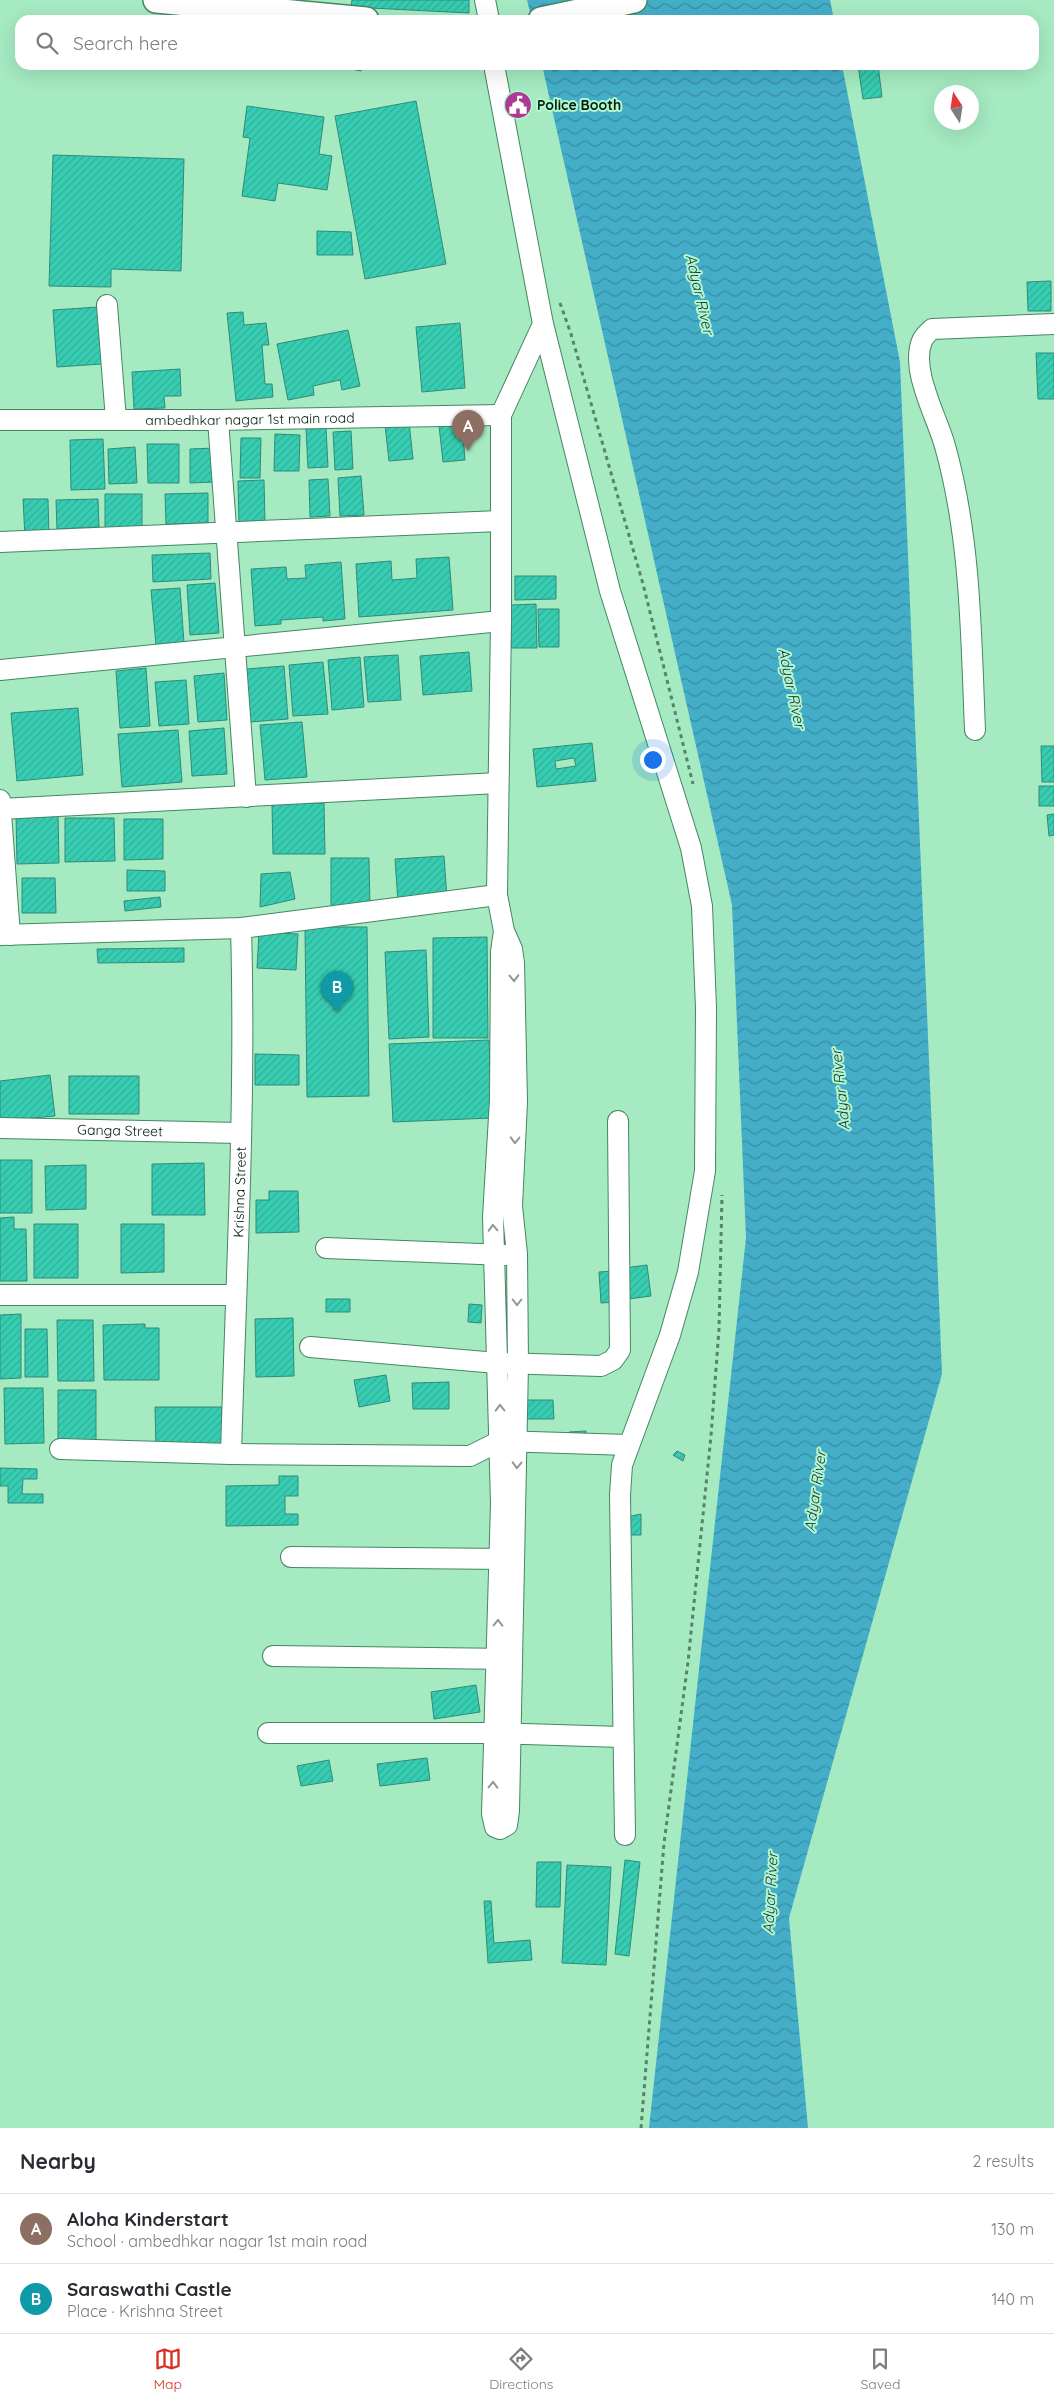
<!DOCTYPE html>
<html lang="en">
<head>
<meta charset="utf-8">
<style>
  body { margin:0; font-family:Quicksand,sans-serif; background:#f7f7f7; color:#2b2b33 }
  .compass { position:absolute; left:934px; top:85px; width:45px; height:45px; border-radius:50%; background:#fff; box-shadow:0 5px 20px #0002; rotate:348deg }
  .you { position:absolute; left:652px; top:759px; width:18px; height:18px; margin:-12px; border:4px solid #fff; border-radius:50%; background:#1a73e8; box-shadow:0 0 0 8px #1a73e833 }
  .badge { display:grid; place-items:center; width:32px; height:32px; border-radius:50%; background:#d93025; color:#fff; font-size:16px; font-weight:700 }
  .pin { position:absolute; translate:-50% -41px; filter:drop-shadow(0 1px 2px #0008) }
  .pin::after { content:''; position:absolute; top:26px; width:18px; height:15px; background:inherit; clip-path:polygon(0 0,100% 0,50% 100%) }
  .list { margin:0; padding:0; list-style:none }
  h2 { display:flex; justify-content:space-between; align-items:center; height:65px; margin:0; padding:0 20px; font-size:21px }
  h2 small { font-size:16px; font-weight:400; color:#7c7c81 }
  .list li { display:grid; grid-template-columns:32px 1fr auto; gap:15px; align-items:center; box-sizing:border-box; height:70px; padding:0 20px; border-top:1px solid #e1e1e2 }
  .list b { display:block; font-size:19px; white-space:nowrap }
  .list p { margin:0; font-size:16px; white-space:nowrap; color:#7c7c81 }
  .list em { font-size:16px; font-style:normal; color:#7c7c81 }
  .icon { flex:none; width:28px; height:28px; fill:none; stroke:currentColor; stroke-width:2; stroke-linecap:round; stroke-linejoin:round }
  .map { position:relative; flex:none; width:1054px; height:2128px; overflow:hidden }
  .search { position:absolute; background:#fff; box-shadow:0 5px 20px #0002; left:15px; right:15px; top:15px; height:55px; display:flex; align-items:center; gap:12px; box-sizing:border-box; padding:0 18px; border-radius:15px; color:#7c7c81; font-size:19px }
  .sheet { height:205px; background:#fff }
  nav { display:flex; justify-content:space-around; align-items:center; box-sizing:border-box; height:70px; border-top:1px solid #e1e1e2; background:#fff; font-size:14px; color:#7c7c81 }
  nav a { display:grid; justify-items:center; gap:2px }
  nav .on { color:#d93025 }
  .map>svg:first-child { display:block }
</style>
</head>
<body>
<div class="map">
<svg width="1054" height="2128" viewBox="0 0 1054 2128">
  <defs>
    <pattern id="water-waves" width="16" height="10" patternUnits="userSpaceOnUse" patternTransform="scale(1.25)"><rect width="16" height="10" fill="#44aec9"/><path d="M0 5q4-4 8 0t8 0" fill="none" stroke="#378da2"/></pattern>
    <pattern id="building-hatch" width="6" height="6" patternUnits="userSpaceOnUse" patternTransform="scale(1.25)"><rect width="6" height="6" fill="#37cdb2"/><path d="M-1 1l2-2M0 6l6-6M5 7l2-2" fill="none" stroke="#2fb098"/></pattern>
  </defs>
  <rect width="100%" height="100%" fill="#a5eac1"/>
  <path fill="url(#water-waves)" d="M527,0H830L834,20H532Z
    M542,65H842L900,362L942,1374L789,1918L808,2128H649L746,1238L732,905Z"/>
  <path fill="url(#building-hatch)" stroke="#308b7a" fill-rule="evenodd" d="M352,0H469V13L351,7Z
    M333,65H362L361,71Z
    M858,65H878L882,97L863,99Z
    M416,101L446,264L365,279L335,116Z
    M247,106L324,117L319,154L332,156L327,190L278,183L275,201L242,196L250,138L243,137Z
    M53,155L184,159L181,271L111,269V287L49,286Z
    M317,231L351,232L353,255H317Z
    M1051,281V311H1028L1027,282Z
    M98,307L102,364L57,367L53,310Z
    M243,312L244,325L266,323L269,345H262L265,384H272L273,397L236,401L227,313Z
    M460,323L465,388L422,392L416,327Z
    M348,330L360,386L342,390L340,380L313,386L314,395L288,400L277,344Z
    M1036,353H1054V399H1038Z
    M180,369L181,396H164L165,408L134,409L132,372Z
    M409,422L413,459L389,461L385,425Z
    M462,424L465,460L443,462L439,426Z
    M326,428L328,467L308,468L306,429Z
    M351,431L353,469L335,470L333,432Z
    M275,434L300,435L299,471H274Z
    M241,438H261L260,478H240Z
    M103,439L105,489L71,490L70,440Z
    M147,444H179V483H148Z
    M135,447L137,483L109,484L108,449Z
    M215,448V482L190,483V449Z
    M361,476L364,515L340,516L338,478Z
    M328,479L330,516L310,517L309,480Z
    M264,480L265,523H239L238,481Z
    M208,493V523L166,524L165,494Z
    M105,494H142V529L105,530Z
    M23,499H48L49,537L25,538Z
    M98,499L99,527L57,529L56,500Z
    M210,553L211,579L153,582L152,555Z
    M449,557L453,610L359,617L356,564L391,561L392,580L417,578L416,559Z
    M341,562L345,619L323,621V617L281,620V624L255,626L251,569L286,567L287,579L306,578L305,565Z
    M515,576H556V599L515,600Z
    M215,583L219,633L190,635L187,585Z
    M180,588L184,643L156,645L151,590Z
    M536,604L537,648H511V605Z
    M538,609H559V647H539Z
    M469,652L472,691L423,695L420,656Z
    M398,655L401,700L368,702L364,657Z
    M360,657L364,707L332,710L328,660Z
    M323,662L328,714L293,716L289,665Z
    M284,666L288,719L250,722L246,669Z
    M146,668L150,726L120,728L116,671Z
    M224,673L227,720L198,722L194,676Z
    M186,680L189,724L159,726L155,682Z
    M78,708L83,775L17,781L11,713Z
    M302,722L307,777L265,780L260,725Z
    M224,728L227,774L192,776L189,731Z
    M178,730L182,782L122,787L118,734Z
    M592,743L596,781L537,787L533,749ZM574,758L576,766L556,769L555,761Z
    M1041,746H1054V782H1042Z
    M1039,786H1054V806H1039Z
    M324,803L325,854H273L272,804Z
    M1054,814V835L1049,836L1047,815Z
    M16,815H58L59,863L17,864Z
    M65,818H114L115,861L65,862Z
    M124,819H163V859L124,860Z
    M444,856L447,899L398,902L395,859Z
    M331,858H369L370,908H331Z
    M127,870L165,871V891H127Z
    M290,872L295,899L260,907L261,874Z
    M22,878H55L56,913H22Z
    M160,897L161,907L125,911L124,901Z
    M305,927H367L369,1096L307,1097Z
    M259,932L298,934L296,970L257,968Z
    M487,937L488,1038H433V938Z
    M184,948V962L98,963L97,949Z
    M426,950L429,1037L389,1039L385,952Z
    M489,1040L492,1118L393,1122L389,1044Z
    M255,1054L299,1055V1085H255Z
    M50,1075L55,1116L0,1121V1081Z
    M69,1076H139V1114H69Z
    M0,1160H32V1213H0Z
    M204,1163L205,1215H152V1164Z
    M86,1165V1209L46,1210L45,1166Z
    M269,1191H298L299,1232L256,1233V1200H269Z
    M14,1217V1229H26L27,1281H0V1218Z
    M34,1224H78V1278H34Z
    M121,1224H164V1272L121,1273Z
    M647,1265L651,1296L628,1299L624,1268Z
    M614,1271L615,1302L601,1303L599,1272Z
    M326,1299H350V1312H326Z
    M469,1304L482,1305L481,1323L468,1322Z
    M21,1314V1378L0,1379V1315Z
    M293,1318L294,1376L256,1377L255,1319Z
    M57,1320H93L94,1381H58Z
    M145,1324V1328H159V1380H104L103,1325Z
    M25,1329H47L48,1377H25Z
    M386,1375L390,1401L359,1407L354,1380Z
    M449,1382V1409H413L412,1383Z
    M4,1388H43L44,1443L5,1444Z
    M58,1390H96V1442H58Z
    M524,1400H553L554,1419H524Z
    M155,1407H222V1449L156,1450Z
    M586,1431V1439H570L569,1432Z
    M677,1451L685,1455L683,1461L673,1455Z
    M0,1468L37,1469V1479H23L22,1494H43V1503H8V1486H0Z
    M279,1476H298V1496H285V1514H298V1525L226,1526V1486L279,1485Z
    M641,1514V1535H629L631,1516Z
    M476,1685L480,1712L434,1719L431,1692Z
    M427,1758L430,1780L380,1786L377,1764Z
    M329,1760L333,1781L301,1786L297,1766Z
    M625,1860L640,1862L629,1956L615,1954Z
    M537,1862H561L560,1907H536Z
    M567,1865L611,1867L606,1965L562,1963Z
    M484,1901H491L494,1943L530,1940L532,1960L488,1963Z"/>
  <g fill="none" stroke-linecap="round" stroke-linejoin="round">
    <g stroke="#448762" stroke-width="22">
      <g id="minor">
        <path d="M485,0L489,20"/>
        <path d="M494,65L543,324L501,415V621L497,895L504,931L512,949L514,963L517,1102L512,1206L517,1254L518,1364L509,1811L507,1825L500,1829L495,1827L492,1814L501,1503L493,1217L500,1100L501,952L504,931"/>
        <path d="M107,305L116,420"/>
        <path d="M543,324L610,591L691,848L702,906L706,1008L705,1171L688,1272L670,1335L622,1465L620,1495L625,1835"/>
        <path id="s1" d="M0,420H218L501,415"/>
        <path d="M218,420L246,797"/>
        <path d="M0,542L500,521"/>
        <path d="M0,670L501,621"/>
        <path d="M975,730C971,635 971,539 945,446C937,417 910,370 922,341C924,336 929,332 932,329L1054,324"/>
        <path d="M0,800L10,935"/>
        <path d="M0,809L498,783"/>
        <path d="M0,935L241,928L497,895"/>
        <path id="s2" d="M0,1128L241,1133"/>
        <path d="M326,1248L506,1255"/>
        <path d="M0,1295H236"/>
        <path d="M310,1347L497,1363L601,1366L613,1360L620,1350L618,1121"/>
        <path d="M60,1449L231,1454L470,1456L500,1441L629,1445"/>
        <path id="s3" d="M231,1454C236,1279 246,1103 241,928"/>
        <path d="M291,1557L512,1559"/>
        <path d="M273,1656L511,1659"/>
        <path d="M268,1733H495L622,1737"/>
      </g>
    </g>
    <g stroke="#448762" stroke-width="28">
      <path id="tertiary" d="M156,0L366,20
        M541,20L634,0"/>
    </g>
    <path stroke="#548469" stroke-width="3" stroke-dasharray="4 4" stroke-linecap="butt" d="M560,303L571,334L643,584L693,784
      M641,2128L664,1843L688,1662L711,1436L719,1329L722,1195"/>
    <use href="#minor" stroke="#fff" stroke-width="20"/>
    <use href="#tertiary" stroke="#fff" stroke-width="25"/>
  </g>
  <defs><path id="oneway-chevron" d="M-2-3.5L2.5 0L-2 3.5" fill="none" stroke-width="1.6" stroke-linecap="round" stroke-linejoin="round" transform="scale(1.25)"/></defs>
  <g stroke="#8d9993">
    <use href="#oneway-chevron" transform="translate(514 978) rotate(89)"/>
    <use href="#oneway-chevron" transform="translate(515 1140) rotate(92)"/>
    <use href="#oneway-chevron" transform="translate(493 1228) rotate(-92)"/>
    <use href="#oneway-chevron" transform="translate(517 1302) rotate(90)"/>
    <use href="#oneway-chevron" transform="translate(500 1408) rotate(-91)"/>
    <use href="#oneway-chevron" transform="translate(517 1465) rotate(91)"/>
    <use href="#oneway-chevron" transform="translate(498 1623) rotate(-89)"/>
    <use href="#oneway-chevron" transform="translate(493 1785) rotate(-88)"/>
  </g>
  <defs>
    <g id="civic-disc" transform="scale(1.4375)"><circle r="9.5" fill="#ac3993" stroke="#b2f8ce"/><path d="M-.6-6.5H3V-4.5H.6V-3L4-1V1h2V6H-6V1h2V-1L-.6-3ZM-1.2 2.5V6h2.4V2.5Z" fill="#fff"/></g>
  </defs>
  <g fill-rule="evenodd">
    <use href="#civic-disc" x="518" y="105"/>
  </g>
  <g text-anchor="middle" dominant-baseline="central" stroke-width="4" stroke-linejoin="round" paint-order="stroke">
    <g font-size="14" font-weight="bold" fill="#021d0f" stroke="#b2f8ce" text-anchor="start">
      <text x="537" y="105">Police Booth</text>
    </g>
    <g font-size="14" fill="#021d0f" stroke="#b2f8ce">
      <text stroke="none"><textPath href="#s1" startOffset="250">ambedhkar nagar 1st main road</textPath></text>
      <text stroke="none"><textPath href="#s2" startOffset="120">Ganga Street</textPath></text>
      <text stroke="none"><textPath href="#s3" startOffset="262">Krishna Street</textPath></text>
    </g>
    <g font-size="15" font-style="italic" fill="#1a3238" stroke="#b2f8ce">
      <text transform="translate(700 294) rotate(77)">Adyar River</text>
      <text transform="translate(792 688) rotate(78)">Adyar River</text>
      <text transform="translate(840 1090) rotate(-96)">Adyar River</text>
      <text transform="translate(815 1491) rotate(-82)">Adyar River</text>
      <text transform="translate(770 1893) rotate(-87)">Adyar River</text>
    </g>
  </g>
</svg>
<svg class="compass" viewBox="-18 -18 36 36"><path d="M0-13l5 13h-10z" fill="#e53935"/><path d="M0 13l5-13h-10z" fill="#7c7c81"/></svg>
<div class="you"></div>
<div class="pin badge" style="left:468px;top:451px;background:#8d6e63">A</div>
<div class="pin badge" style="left:337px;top:1012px;background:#0f9aa8">B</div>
<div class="search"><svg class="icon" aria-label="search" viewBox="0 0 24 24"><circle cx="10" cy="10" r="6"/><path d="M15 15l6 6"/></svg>Search here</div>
</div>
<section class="sheet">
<h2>Nearby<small>2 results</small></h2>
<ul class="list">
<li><span class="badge" style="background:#8d6e63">A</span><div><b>Aloha Kinderstart</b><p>School · ambedhkar nagar 1st main road</p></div><em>130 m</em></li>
<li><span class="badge" style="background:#0f9aa8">B</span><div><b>Saraswathi Castle</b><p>Place · Krishna Street</p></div><em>140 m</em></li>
</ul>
</section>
<nav>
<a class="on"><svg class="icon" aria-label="map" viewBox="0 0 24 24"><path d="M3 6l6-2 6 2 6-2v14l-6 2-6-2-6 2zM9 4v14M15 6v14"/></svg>Map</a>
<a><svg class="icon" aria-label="directions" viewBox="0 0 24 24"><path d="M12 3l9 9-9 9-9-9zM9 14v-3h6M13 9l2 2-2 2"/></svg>Directions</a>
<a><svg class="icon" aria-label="saved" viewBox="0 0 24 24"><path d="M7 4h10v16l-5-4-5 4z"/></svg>Saved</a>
</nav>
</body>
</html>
